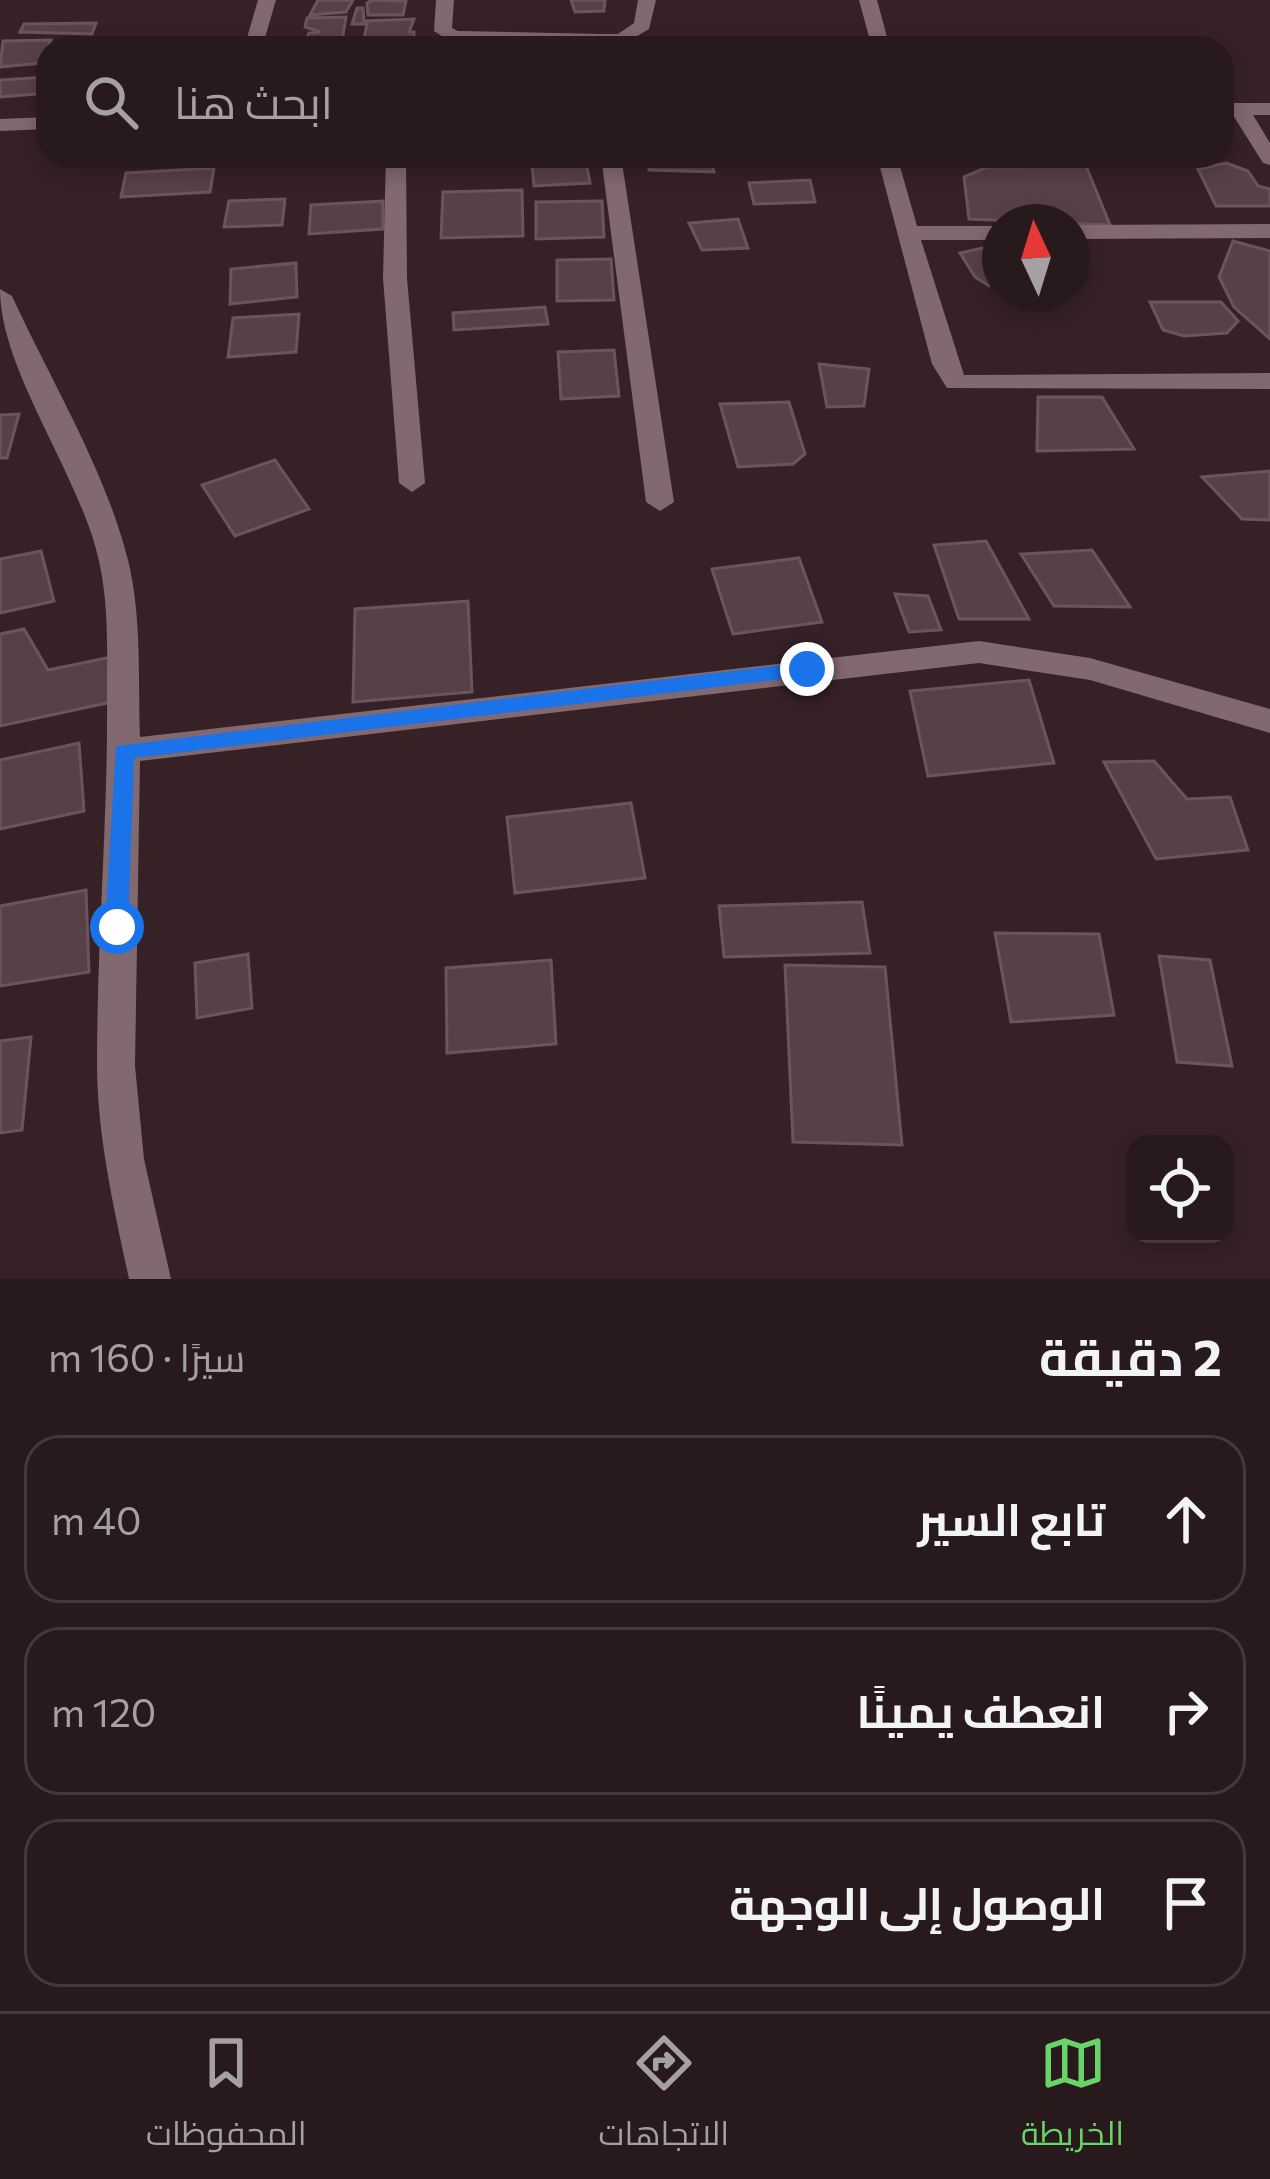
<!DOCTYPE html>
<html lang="ar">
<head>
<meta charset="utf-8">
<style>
  body { margin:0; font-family:Commissioner,Cairo,sans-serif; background:#302226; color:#f1f3f6; direction:rtl }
  .controls { position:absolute; right:36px; bottom:36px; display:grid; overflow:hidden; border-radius:24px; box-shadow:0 6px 18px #0003 }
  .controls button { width:108px; height:108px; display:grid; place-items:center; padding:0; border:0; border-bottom:3px solid #44383b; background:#28191d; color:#f1f3f6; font:60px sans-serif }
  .compass { position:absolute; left:982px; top:204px; width:108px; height:108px; border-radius:50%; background:#28191d; box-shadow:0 6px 18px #0003; rotate:356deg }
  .stop { position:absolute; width:36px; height:36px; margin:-27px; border:9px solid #1a73e8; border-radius:50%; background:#fff }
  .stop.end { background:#1a73e8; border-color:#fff; box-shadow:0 3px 12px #0008 }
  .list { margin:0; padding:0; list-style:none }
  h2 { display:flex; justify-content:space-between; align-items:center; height:156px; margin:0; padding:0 48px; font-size:51px }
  h2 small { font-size:39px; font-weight:400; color:#a5a0a4 }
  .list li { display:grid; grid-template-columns:78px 1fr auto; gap:36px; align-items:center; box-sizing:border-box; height:168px; margin:0 24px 24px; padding:0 24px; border:3px solid #44383b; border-radius:36px }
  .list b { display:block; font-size:45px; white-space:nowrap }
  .list em { font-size:39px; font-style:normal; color:#a5a0a4 }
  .icon { flex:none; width:66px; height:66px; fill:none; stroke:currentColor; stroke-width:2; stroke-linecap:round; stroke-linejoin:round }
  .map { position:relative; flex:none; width:1270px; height:1279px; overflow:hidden; direction:ltr }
  .search { position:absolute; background:#28191d; box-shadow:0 6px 18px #0003; left:36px; right:36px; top:36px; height:132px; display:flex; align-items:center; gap:30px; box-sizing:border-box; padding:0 42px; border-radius:36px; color:#a5a0a4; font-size:45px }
  .sheet { height:732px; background:#28191d }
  nav { display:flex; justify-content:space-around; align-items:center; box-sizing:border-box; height:168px; border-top:3px solid #44383b; background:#28191d; font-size:33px; color:#a5a0a4 }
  nav a { display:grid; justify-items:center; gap:6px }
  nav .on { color:#66d467 }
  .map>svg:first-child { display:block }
</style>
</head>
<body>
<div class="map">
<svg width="1270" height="1279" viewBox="0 0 1270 1279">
  <rect width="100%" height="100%" fill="#362127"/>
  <path fill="#584047" stroke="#6d545b" stroke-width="3" d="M318,0H353L346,12L310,15Z
    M372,0L406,1L403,15H368L367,3Z
    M571,0H605L604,11L575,12Z
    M357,8H363L364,21L414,19L409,32H414V37H408L406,48H362L367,24H352Z
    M346,17L341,47L303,48L309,33L320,32L305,27L307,18Z
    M96,23L92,34L20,32L24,24Z
    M51,40L42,63L0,67L3,41Z
    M48,77V93L0,97V80Z
    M531,156H585L590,183L534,186Z
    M651,156H710L714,172L649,170Z
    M1226,163L1248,171L1258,186L1270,189V206H1216L1198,169Z
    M1086,166L1110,225L969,219L964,177L987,167Z
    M214,168L210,192L121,197L126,173Z
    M810,180L815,202L754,204L749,183Z
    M522,190L523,236L441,238L443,192Z
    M285,199L282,225L224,227L229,201Z
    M383,201V229L309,234L311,205Z
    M602,201L604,237L536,239V202Z
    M738,219L748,248L702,250L689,223Z
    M1233,241L1270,251V339L1234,307L1219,277Z
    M1000,244V283L989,286L975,277L960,253Z
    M611,259L614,300L557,301V260Z
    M296,263L297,297L230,304L231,269Z
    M1150,302H1221L1238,321L1227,333L1184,336L1163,330Z
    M545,307L548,324L454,330L453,313Z
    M299,314L296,352L228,357L233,318Z
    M614,350L619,396L561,399L558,352Z
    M819,364L869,369L864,406L827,407Z
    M1038,397H1102L1134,449L1037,451Z
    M789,402L805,454L793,464L738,467L720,404Z
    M19,414L7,458H0V415Z
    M275,460L309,509L235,536L202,485Z
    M1270,471V520L1242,519L1202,477Z
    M986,541L1029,619H959L934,545Z
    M1092,550L1130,607L1054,606L1021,554Z
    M41,551L54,601L0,613V559Z
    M799,558L822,622L733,634L712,569Z
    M895,594L928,596L941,630L909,632Z
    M468,601L472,692L353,702L355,609Z
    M24,629L48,670L116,656L121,700L0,726V634Z
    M1029,680L1054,763L928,776L910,691Z
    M79,743L84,811L0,829V760Z
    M1154,761L1187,799L1230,797L1248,850L1156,859L1104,762Z
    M631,803L645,878L515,893L507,817Z
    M86,890L89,972L0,986V906Z
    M862,902L870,953L724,957L719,906Z
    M995,933L1099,934L1114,1015L1011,1022Z
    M248,954L252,1008L197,1018L195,963Z
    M1159,956L1210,960L1232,1066L1177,1062Z
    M551,960L556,1044L447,1053L446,968Z
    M785,965L885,967L902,1145L793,1142Z
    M31,1037L22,1130L0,1133V1041Z"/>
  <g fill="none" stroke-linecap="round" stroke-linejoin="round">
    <path fill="#82686f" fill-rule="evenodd" d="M258,0H276L262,48H244Z
      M436,0H454L452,28L458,31L600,34H618L634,23L638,0H656L649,29L622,45L448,40L434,31Z
      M859,0H877L890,48H872Z
      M1222,103H1270V115H1253L1270,143V165L1263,163L1233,115H1222Z
      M48,117V129L0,131V119Z
      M386,156H406L407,278L425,483L412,492L399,483L383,278Z
      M601,156H621L674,502L660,511L646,502Z
      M877,156H897L917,226H1000V240H921L964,375L1270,373V389L947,388L932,364Z
      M1270,224V238L1072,239V225Z
      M0,289L12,296C51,381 105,469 128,560C142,617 138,680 140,737L979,641L1090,658L1270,709V733L1090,680L979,663L140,761L135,1066L144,1159L171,1279H129C114,1208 97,1136 97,1063C97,941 108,819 107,698C107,653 109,605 99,561C80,474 0,371 0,289Z"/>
  </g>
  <path fill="#1a73e8" d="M807,662L817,669L807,676L134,758L128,927L117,937L105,927L116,746Z"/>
</svg>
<div class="controls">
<button><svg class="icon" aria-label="locate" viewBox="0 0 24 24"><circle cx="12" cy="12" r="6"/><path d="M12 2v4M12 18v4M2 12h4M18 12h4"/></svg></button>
</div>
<svg class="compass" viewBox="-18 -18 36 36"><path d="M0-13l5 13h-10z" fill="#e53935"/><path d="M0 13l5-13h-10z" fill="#a5a0a4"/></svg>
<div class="stop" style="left:117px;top:927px"></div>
<div class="stop end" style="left:807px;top:669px"></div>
<div class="search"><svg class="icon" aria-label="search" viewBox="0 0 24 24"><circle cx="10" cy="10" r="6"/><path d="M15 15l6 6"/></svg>ابحث هنا</div>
</div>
<section class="sheet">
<h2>2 دقيقة<small>سيرًا · 160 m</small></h2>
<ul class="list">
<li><svg class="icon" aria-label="ahead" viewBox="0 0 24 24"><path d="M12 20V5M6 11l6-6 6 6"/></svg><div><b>تابع السير</b></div><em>40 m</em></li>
<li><svg class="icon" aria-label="right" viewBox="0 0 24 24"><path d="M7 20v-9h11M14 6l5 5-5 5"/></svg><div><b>انعطف يمينًا</b></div><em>120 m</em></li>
<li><svg class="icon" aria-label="arrive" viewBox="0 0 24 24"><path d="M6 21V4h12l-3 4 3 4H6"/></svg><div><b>الوصول إلى الوجهة</b></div></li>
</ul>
</section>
<nav>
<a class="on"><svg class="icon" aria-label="map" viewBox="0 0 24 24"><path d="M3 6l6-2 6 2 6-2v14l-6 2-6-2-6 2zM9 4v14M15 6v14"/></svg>الخريطة</a>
<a><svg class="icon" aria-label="directions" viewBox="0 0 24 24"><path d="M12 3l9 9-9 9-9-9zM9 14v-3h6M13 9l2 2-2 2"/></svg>الاتجاهات</a>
<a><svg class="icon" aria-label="saved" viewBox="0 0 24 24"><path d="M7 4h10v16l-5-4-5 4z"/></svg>المحفوظات</a>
</nav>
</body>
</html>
